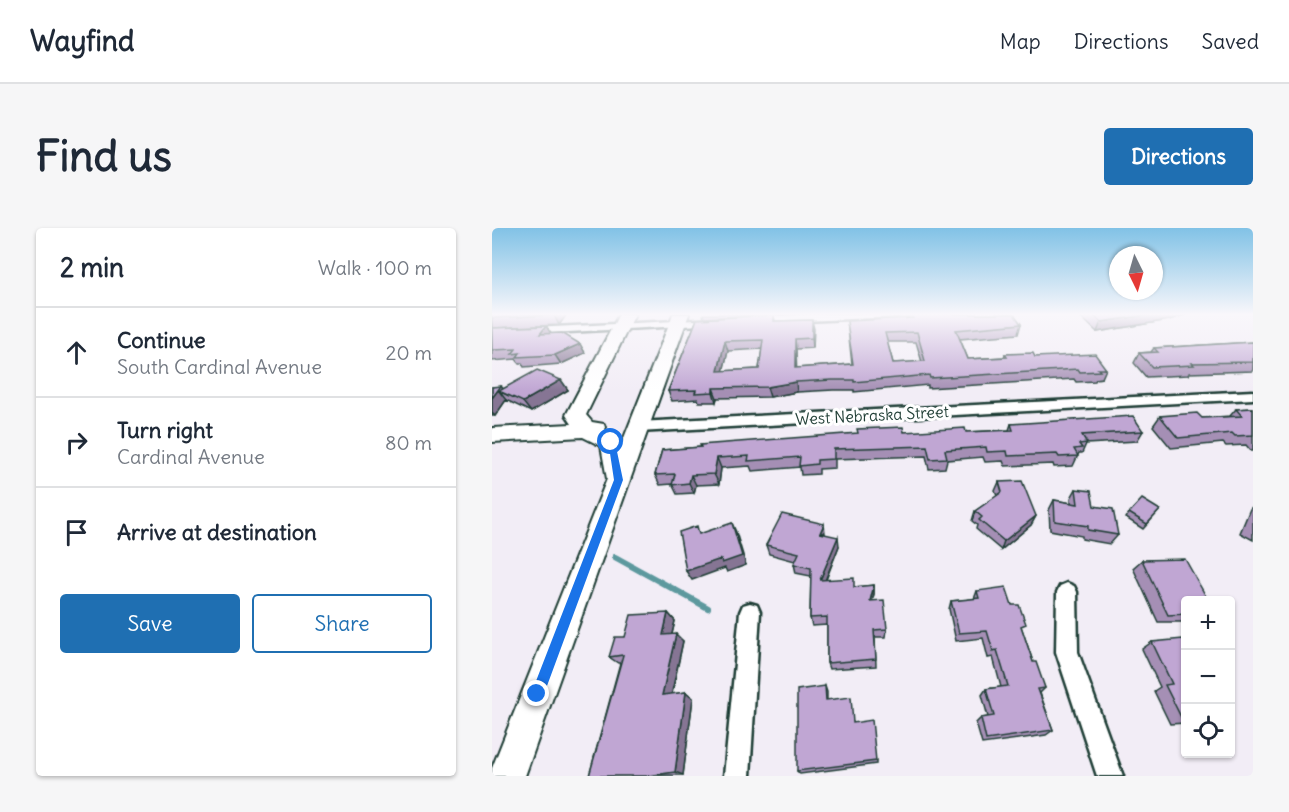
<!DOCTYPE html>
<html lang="en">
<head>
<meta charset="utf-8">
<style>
  body { margin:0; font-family:Delius,sans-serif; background:#f6f6f7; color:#1f2937 }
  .controls { position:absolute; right:18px; bottom:18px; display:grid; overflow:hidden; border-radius:6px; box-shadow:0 2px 4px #0004 }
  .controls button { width:54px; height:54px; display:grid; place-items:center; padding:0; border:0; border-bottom:2px solid #e0e1e3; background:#fff; color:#1f2937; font:30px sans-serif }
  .compass { position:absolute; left:617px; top:18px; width:54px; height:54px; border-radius:50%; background:#fff; box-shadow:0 2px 4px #0004; rotate:175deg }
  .stop { position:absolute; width:18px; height:18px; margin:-14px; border:4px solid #1a73e8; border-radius:50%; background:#fff }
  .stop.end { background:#1a73e8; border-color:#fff; box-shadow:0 2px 6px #0008 }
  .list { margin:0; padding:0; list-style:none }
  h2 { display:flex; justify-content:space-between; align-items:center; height:78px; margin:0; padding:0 24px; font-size:26px }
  h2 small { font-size:20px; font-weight:400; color:#747a83 }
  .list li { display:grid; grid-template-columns:39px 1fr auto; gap:18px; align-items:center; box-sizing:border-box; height:90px; padding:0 24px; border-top:2px solid #e0e1e3 }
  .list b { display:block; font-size:22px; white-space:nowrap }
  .list p { margin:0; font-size:20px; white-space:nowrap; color:#747a83 }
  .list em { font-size:20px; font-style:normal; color:#747a83 }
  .actions { display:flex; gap:12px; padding:18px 24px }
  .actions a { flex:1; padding:14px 0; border:2px solid #1f6fb2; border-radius:6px; text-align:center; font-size:21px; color:#1f6fb2 }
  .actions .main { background:#1f6fb2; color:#fff }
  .icon { flex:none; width:33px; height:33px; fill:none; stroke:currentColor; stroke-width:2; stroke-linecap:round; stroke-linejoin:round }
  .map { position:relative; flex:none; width:761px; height:548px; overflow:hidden; border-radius:6px }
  header { display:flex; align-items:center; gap:36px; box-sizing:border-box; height:84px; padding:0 30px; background:#fff; border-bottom:2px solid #e0e1e3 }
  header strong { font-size:28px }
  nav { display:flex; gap:33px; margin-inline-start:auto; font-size:21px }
  .intro { display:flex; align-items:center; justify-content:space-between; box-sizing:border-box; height:144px; padding:0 36px }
  h1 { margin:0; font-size:42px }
  .button { padding:15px 27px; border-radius:6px; background:#1f6fb2; color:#fff; font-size:21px; font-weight:700 }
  main { display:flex; gap:36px; padding:0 36px }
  aside { flex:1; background:#fff; border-radius:6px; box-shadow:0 2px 4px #0004 }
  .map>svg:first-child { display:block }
</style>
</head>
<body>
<header>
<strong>Wayfind</strong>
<nav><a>Map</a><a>Directions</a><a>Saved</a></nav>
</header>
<div class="intro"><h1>Find us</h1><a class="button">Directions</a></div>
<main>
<aside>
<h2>2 min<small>Walk · 100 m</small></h2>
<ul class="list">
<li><svg class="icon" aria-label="ahead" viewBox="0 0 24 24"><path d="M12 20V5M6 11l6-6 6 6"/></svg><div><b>Continue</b><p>South Cardinal Avenue</p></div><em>20 m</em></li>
<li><svg class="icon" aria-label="right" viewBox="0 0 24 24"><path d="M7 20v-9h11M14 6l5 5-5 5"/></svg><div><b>Turn right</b><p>Cardinal Avenue</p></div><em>80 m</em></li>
<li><svg class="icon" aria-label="arrive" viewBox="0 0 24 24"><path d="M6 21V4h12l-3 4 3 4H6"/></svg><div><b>Arrive at destination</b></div></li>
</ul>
<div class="actions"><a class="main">Save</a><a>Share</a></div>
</aside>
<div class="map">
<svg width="761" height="548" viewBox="0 0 761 548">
  <rect width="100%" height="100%" fill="#f2edf6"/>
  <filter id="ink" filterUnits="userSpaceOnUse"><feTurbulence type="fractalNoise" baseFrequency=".0167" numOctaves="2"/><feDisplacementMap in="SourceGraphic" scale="12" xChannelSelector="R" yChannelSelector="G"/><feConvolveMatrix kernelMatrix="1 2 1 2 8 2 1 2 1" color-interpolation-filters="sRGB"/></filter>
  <g filter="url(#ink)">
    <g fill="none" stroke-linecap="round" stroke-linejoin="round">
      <path stroke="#5d999e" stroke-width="6" d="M123,329L216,380"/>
      <g stroke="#1f3d34" stroke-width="5">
        <path id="street" d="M327,86H409L404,89L262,95L257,92L262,89Z
          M224,91L229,94L228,96L0,108V102Z
          M761,163V171L146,204L139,199L146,194Z
          M575,355L582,358L585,364L586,424L631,548H605L564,424L565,364L568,358Z
          M258,375L265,377L268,384L258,548H232L248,384L251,377Z"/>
      </g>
      <g stroke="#1f3d34" stroke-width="4">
        <path id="secondary" d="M127,86H143L94,187L100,194L112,196L114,203L127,209L130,215L181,86H197L33,548H0V540L115,251L109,218L91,209L0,214V200L80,196L74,187Z"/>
      </g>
      <use href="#street" fill="#fff" fill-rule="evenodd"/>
      <use href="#secondary" fill="#fff" fill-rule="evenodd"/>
    </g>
    <path fill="#a58fb5" stroke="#1f3d34" stroke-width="1.5" fill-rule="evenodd" d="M0,86H75L67,97L0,100Z
      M211,86H285L212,90Z
      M416,86H522L529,96L526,106L468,111L476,131L512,129L513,126L543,129L614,141L610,150L604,151L603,153L584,154L582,151L436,160V157L362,164V162H341L305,164L278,169L225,170L224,174H207L206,171L180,173L176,163L205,91L282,87L283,93L320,92L321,120L304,121V140L360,136L355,93L417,90ZM395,114H424L430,134L401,135ZM270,121L267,141L231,143L236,123Z
      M590,86H695L677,92L605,104L589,89Z
      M0,100L58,105L88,116L93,125L69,136L32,139L30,135H27L24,131L0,133Z
      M761,114V143L697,145L696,147L654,149L642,135L647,125L659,124L662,120Z
      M69,152L76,162L39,184L14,172L3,188H0V159L11,161Z
      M761,180V223H759L754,217L734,218L731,215L679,220L661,198L668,188L710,190L738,188L744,181Z
      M519,196L651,203L645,213L594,216L590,225H587L581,238L562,239L561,236L513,238L511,233L493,234L491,229L455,232L453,240L437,241L434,228L343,231V240L327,241V246L309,247L308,239L260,243L258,238L229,240L227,256L204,257L202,265L185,266L180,256L168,257L163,247L170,222L412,204H474L517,202Z
      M507,254L544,288L539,297L509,322L484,301L485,297L480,293L483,283L505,268L503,263Z
      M584,261L602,278L626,307L618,316L590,311V308L558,302L557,282L562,272L579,275V270Z
      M761,278V312L748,305L758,281Z
      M668,282L651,301L634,290L637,285Z
      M333,306L347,318L334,352L362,359L382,357V366L380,373L395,401L394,409H383L384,438L337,441L335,435V397L320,398L318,390L319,348L304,345L302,336L303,333L277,326L274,317Z
      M650,332L693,372V394H666L641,340Z
      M485,363L520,377L530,401L541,434L553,460L548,465L561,502L554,507L490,516L484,495L489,490L496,489L490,467L494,461L509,459L501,429L496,430L491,410L464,413L457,381L459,373L482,371Z
      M176,385L183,393L180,406L191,413L180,466L194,464L201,470L191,547L97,548L128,435H126L117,429L133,409Z
      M660,414L693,416V495L678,496L662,463L668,459L650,421Z
      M333,458L335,464V472L361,494L384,533V536L308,546L305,543Z"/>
    <path fill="#867494" stroke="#1f3d34" stroke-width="1.5" d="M62,86H75L67,97L62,87Z
      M661,86H695L677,92L605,104L609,94Z
      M320,92L322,101L321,120L320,110Z
      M54,98L60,107L48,106Z
      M303,111L304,121L305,150L303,140Z
      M233,113L236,123L229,153L226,143Z
      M88,116L93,125L69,136L63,127Z
      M69,152L76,162L39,184L31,174Z
      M304,154L305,164L278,169L275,159Z
      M9,158L17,168L7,163L14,172L3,188L0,185V170Z
      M221,160L225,170L224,174L221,164Z
      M225,230L229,240L227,256L222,246Z
      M199,247L204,257L202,265L197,255Z
      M544,288L539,297L509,322L512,313Z
      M240,295L244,304L254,337L235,344L233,340L200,352L194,343Z
      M332,296L333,305H328Z
      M346,309L347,318L330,360L328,352Z
      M382,357V366L378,381V373Z
      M176,385L183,393L178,414L171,407Z
      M184,406L191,413L178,473L170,467Z
      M194,464L201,470L191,547L183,544Z"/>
    <path fill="#c0a6d3" stroke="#1f3d34" stroke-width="1.5" fill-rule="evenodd" d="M0,86H62V87L0,90Z
      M419,86H522L529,96L464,102L476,131L515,129L513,126L541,125L543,129L603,126L614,141H606L608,143L588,144L586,141L438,150L437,147L362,154V152H340L304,154L275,159L221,160V164L203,165L204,162L176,163L205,91L282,87V93L320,92V110L303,111V140L361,136L355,93L421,90ZM425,104L433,133L401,135L393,105ZM271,112L267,141L226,143L233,113Z
      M600,86H661L609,94Z
      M54,98L48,106L70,105L88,116L63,127L25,129L28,125L20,126L24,121L0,122V100Z
      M761,114V134L700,135L702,137L660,139L647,125L666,124L662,120Z
      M45,142L69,152L31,174L7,163Z
      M9,158L0,170V159Z
      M761,180V207L743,208L740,205L686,210L668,188L705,185L710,190L750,188L744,181Z
      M641,188L651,203L590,207L595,215L587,216L590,220L582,221L586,228L567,229L565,226L516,228L515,223L495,224L494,219L453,222L455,230L438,231L435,218L342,221V231L325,232V236L307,238L308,229L256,233L257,228L225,230L222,246L199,247L197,255L180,257L183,246L163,247L170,222L209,219L208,217L366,205L365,201L411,199L412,204L473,200L474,204L521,202L519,196Z
      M530,253L544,288L512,313L487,292L490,289L483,283L510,264L507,254Z
      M584,261L599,263L602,278L621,281L626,307L596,302V298L563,293L562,272L586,276Z
      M650,271L668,282L655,296L637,285Z
      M290,286L332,296L328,305L346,309L328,352L362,350V359L382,357L378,373L392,372L395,401L382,402L384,431L335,435V389L318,390L319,340L302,336L307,325L274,317Z
      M240,295L250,328L230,335L229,331L194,343L187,304L205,298L207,306Z
      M693,331L716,372H693V386L676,387L650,332Z
      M514,359L520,377H527L534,396L529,398L541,434H544L553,460L546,461L561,502L494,512L489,490L502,488L494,461L516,458L505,422L501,423L495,403L467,405L459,373L487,370L485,363Z
      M176,385L171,407L184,406L170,467L194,464L183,544L155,548H97L131,427L117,429L123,409H133L139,387Z
      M691,411L693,416V491H690L673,457L680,456L660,414Z
      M333,458L334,472L359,469L361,495L380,492L384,533L305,543V462Z"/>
  </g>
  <linearGradient id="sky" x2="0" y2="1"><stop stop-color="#81c2e6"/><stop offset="0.53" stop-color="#f9f7fb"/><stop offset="1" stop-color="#f9f7fb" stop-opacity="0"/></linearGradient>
  <rect width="761" height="163" fill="url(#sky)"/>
  <path fill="#1a73e8" d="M116,212L123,214L131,252L52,466L50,470L45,472L41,470L39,466L122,252Z"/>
  <g text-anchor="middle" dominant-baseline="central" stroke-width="6" stroke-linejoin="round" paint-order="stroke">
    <g font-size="16" fill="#1f3d34" stroke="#fff">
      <text transform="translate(380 187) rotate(-3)">West Nebraska Street</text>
    </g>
  </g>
</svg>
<div class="controls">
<button>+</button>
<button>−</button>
<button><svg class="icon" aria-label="locate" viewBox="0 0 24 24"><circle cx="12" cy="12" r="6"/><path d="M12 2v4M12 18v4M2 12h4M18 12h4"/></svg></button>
</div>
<svg class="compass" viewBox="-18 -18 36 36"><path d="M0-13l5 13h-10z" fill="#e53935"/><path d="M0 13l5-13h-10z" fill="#747a83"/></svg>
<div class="stop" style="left:119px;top:214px"></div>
<div class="stop end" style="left:45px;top:466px"></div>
</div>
</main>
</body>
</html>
